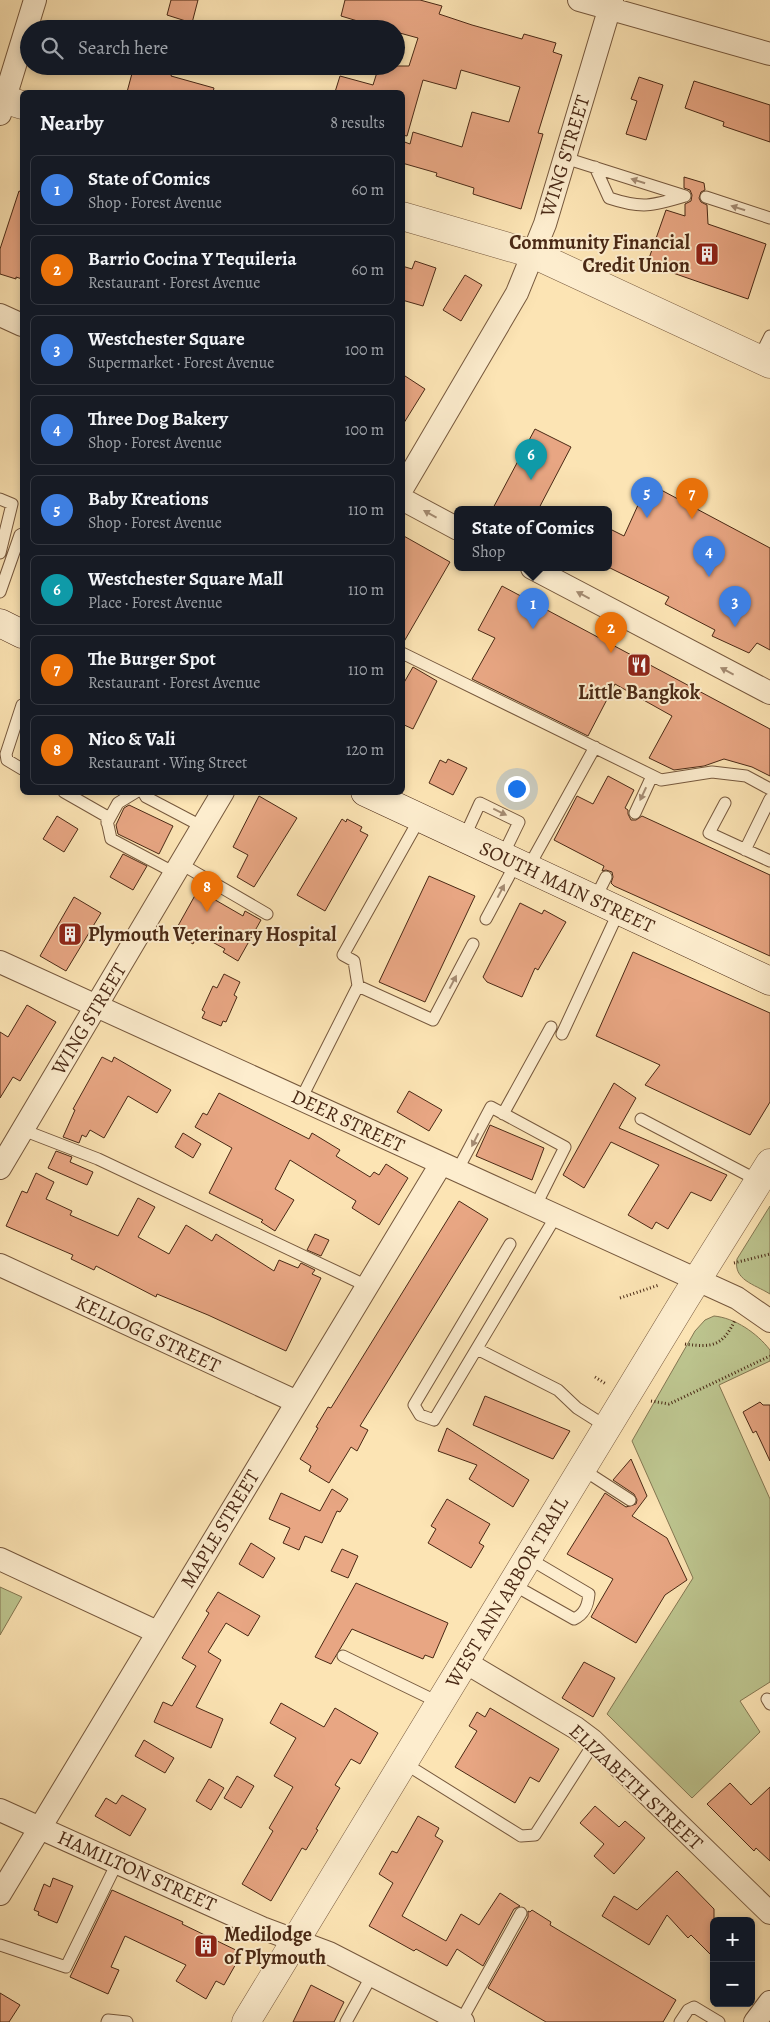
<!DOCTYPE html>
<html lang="en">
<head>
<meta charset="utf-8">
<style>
  body { margin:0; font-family:Alegreya,serif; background:#20242c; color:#f1f3f6 }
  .controls { position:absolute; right:15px; bottom:15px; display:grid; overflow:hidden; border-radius:8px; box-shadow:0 2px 8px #0003 }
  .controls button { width:45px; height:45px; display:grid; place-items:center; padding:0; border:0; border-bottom:1px solid #363941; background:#171b24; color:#f1f3f6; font:25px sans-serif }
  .you { position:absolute; left:516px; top:788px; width:18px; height:18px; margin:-12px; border:4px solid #fff; border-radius:50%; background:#1a73e8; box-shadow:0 0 0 8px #1a73e833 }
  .badge { display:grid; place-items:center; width:32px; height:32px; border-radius:50%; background:#c59692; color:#fff; font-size:16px; font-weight:700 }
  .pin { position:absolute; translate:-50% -41px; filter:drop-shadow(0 1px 2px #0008) }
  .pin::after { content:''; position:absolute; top:26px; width:18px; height:15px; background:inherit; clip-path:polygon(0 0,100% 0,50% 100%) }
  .popup { position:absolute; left:454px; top:506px; width:158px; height:65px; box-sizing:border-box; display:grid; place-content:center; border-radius:8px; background:#171b24; filter:drop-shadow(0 1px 4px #0005); font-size:16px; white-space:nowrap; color:#9ea1a6 }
  .popup b { font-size:19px; color:#f1f3f6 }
  .popup::after { content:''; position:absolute; left:50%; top:100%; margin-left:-10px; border:10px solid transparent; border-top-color:#171b24 }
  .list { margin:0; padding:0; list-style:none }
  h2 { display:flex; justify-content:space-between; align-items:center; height:65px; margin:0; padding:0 20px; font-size:21px }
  h2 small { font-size:16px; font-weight:400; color:#9ea1a6 }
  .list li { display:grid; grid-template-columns:32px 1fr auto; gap:15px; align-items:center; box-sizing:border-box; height:70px; margin:0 10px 10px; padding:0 10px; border:1px solid #363941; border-radius:8px }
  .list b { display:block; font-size:19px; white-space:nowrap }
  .list p { margin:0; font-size:16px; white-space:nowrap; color:#9ea1a6 }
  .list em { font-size:16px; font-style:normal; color:#9ea1a6 }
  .icon { flex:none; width:28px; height:28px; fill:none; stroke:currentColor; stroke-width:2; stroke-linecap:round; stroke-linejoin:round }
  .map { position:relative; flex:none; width:770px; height:2022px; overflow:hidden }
  .search { position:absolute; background:#171b24; box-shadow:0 2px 8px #0003; left:20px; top:20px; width:385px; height:55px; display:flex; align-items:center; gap:12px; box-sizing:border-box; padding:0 18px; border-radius:28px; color:#9ea1a6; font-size:19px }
  .panel { position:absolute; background:#171b24; box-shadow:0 2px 8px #0003; left:20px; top:90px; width:385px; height:705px; border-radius:8px }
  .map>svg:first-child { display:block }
</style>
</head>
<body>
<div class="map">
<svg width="770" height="2022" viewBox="0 0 770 2022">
  <rect width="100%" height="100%" fill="#fce4b4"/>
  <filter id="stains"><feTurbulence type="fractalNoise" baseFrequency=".004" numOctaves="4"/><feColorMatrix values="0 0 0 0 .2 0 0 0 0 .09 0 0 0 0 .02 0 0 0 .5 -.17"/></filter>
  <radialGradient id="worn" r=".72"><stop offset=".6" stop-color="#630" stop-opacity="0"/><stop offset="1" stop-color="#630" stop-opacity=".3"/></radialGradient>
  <path fill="#bdc58f" stroke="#847752" d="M770,1206V1294C754,1284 733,1280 737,1259Z
    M714,1316C735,1318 757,1333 770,1350V1361L719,1385L770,1499V1682L740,1701L760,1732L692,1798L607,1714L693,1578L632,1441L695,1331L705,1320Z
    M0,1587L22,1597L0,1635Z"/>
  <path fill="#e8a683" stroke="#4a2915" d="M171,0H198L192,23L167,15Z
    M345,0H420L442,6L439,14L472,25L522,39L524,34L556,43L553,52L562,55L538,133L543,134L521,209L473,194L474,188L436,176L437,173L402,163V141L410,144L413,132L462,147L472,112L509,122L520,87L461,70L456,89L423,80L407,136L402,135V92H335L340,76L373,85L379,66H409L418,38L396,32V29H384L341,16Z
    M134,66H174L171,76L214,88L213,92H127Z
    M639,77L663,85L646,140L626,134L637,101L631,99Z
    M694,81L770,105V142L723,126L724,122L685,108Z
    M684,177L704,183L705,190L701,192L699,198L701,202L707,205L708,224L766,244L748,299L647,264L666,210L685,216V204L691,201L692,195L690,190L684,188Z
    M19,191L22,192V279L16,277V279L0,274V249Z
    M415,261L436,268L423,306L402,300V266L412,269Z
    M465,275L482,285L461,321L443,310Z
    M402,374L425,389L402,426Z
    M535,429L571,447L538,510H492Z
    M648,483L770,548V650L757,643L749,653L712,636L715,630L665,604L669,597L608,567V528L624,536Z
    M402,535L450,562L402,645Z
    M502,586L770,729V776L752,767L724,759L704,766L674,770L649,758L672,716L615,684L588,736L472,679L495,638L478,630Z
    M413,667L437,681L413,729L402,724V686Z
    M448,759L467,768L453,795L429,783L440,760L446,763Z
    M608,776L634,790L625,808L628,810V814L631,820H636L642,816L770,875V956L614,886L611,883L613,877L612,872L606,870L602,871L604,866L554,840L577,796L593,804Z
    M259,796L297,818L254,887L237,877L248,855L233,847Z
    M129,805L173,826L159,854L118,834L116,825L124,808Z
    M57,816L78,829L64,852L43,839Z
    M342,819L346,822L347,819L362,827L360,831L368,835L325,911L297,895Z
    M123,854L147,866L133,890L110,877Z
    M429,876L475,896L425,1002L379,982Z
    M198,890L243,916L245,911L261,920L238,961L223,952L225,949L198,934L193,944L174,933Z
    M74,897L101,913L66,971L40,956Z
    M520,903L542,914L544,910L566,922L538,970L535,968L522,997L487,982L483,977Z
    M633,952L770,1013V1102L750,1135L645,1085L660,1065L596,1036Z
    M224,974L240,982L234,995L237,997L226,1022L223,1021L221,1026L202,1018L205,1012L202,1010L213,986L217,988Z
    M27,1005L56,1022L20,1081L13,1077L0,1098V1032L8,1037Z
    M102,1057L112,1062L114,1057L171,1090L157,1113L128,1096L104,1138L90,1130L86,1137L82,1135L79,1143L63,1137L75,1110L73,1109Z
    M614,1083L636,1098L619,1128L727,1175L711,1201L691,1192L668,1229L656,1222L652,1229L628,1215L659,1165L611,1142L584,1188L563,1175Z
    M409,1091L442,1110L429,1131L397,1112Z
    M219,1093L309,1139L312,1133L340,1150L336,1156L370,1177L374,1172L379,1175L386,1164L408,1178L379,1225L352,1208L356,1201L290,1160L275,1189L294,1200L275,1231L261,1222L263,1220L209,1193L232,1148L195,1127L203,1113L207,1115Z
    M490,1125L544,1148L532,1180L476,1156Z
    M183,1133L201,1144L193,1158L175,1147Z
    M56,1151L72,1157L70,1162L93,1172L87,1185L48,1168Z
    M36,1173L54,1182L46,1199L72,1211L70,1215L118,1236L138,1198L155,1207L138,1237L169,1254L186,1225L212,1241L216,1234L274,1271L279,1260L298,1268L301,1263L315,1270L312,1274L321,1278L286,1351L208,1315L157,1294L156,1297L96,1266L94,1270L71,1259L73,1255L6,1226L22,1191L27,1193Z
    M459,1201L488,1219L360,1426L368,1430L357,1451L351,1447L329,1483L309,1471L311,1466L300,1459L318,1428L316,1427L328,1407L331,1408Z
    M315,1234L329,1240L321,1256L307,1250Z
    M485,1396L570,1431L553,1459L473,1425Z
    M760,1402L763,1405H770V1461L756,1431L753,1433L743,1412Z
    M447,1428L529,1480L513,1507L469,1479L477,1465L438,1451Z
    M631,1459L647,1496L632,1516L667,1538L687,1580L665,1595L636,1643L591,1617L613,1579L567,1554L605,1493L626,1507L636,1504L637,1500L634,1494L613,1480Z
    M332,1489L348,1499L340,1512L337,1511L322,1543L305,1536L299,1550L283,1543L290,1528L269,1519L281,1493L320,1511Z
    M447,1499L490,1524L479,1543L484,1546L471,1568L428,1543L436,1529L431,1526Z
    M251,1543L275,1558L263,1578L239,1564Z
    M342,1549L358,1556L348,1578L331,1571Z
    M356,1583L448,1623L433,1658L425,1655L423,1659L352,1629L331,1664L315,1657Z
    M218,1592L260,1616L248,1636L226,1623L208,1652L221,1660L196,1707L223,1719L211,1748L154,1722L163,1702L172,1706L196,1666L182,1658L209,1613L206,1611Z
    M584,1662L615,1678L593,1717L562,1698Z
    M281,1703L324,1727L335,1708L378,1733L360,1764L351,1759L335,1785L340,1788L316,1829L318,1830L306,1850L302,1848L271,1901L242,1884L273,1831L269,1828L293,1787L274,1776L296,1738L270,1723Z
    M490,1708L559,1749L539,1782L530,1777L515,1803L455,1767L477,1731L469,1726L477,1712L485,1717Z
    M144,1740L174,1758L165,1773L135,1756Z
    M237,1776L254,1786L241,1808L224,1798Z
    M209,1779L224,1788L211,1810L196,1801Z
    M730,1783L751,1805L770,1787V1861L756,1848L754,1851L707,1804Z
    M122,1795L146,1809L130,1836L95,1816L106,1798L116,1804Z
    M595,1806L619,1827L625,1821L645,1838L614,1874L594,1856L604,1844L580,1823Z
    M418,1816L439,1828L435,1836L443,1841L402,1916L446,1941L461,1914L479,1925L500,1893L520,1906L514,1909L483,1966L457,1949L447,1966L416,1949L414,1951L369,1926L393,1883L379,1874L392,1851L397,1853Z
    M677,1871L714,1909V1958L691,1935L688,1938L667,1915L649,1945L602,1916L614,1896L637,1910Z
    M53,1878L73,1886L57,1923L38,1915L39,1912L34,1910L44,1884L50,1887Z
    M112,1890L183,1922L182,1924L242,1953L224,1985L216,1981L206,1999L176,1981L186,1965L125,1936L111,1967L119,1970L108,1994L70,1977Z
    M532,1910L551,1922L550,1925L676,2000L663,2022H546L488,1988L528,1917V1911L530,1912Z
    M311,1985L344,2002L334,2022H293Z
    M0,1993L20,2005L9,2022H0Z"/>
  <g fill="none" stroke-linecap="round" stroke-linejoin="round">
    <g stroke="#76583d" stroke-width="13">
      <path id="service" d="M565,158L685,196
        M595,167L609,198C642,209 652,206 685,196
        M706,197L770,218
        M759,358L770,336
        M0,499L12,504L0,553
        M0,592L20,535L22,534
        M402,653L661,780L712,772L746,776L770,789
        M22,705L6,754L7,760L22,769
        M64,792L106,816L111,839L175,873
        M143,792L146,797L203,827
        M725,803L709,833L770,861
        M635,813L652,776
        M107,823L118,803L136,792
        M464,838L480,803L519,822L502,857
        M745,850L770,799
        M181,864L267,914
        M528,868L595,747
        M595,899L606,877
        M486,919L516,863
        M358,986L433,1020L473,944
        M562,1034L619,911
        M301,1099L358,986L354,961L343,955L420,818
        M503,1114L551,1027
        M641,1119L759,1181
        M23,1130L98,1159L367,1286
        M457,1171L491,1107L565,1147L535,1207
        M510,1244L414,1405L420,1415L434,1420L556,1216
        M477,1349L558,1390L577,1408L607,1427
        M582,1469L630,1500
        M512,1584L574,1619C585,1614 588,1605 589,1594L528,1558
        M343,1656L440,1703
        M767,1699L770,1704
        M404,1763L521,1836L535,1835L594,1743
        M0,1945L66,1967L117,1863
        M461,2021L521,1913
        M107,2022L108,2020L127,2022
        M346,2022L372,1975
        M680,2022L688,2010L694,2007L719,2022"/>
    </g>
    <g stroke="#76583d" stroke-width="24">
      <path id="minor" d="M579,0L770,54
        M0,114L35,0
        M0,315L22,325
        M402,489L517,293L545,224L612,0
        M402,499L458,529
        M532,568L770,693
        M0,962L737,1298L770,1321
        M0,1168L223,792
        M0,1265L297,1402
        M0,1559L157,1632
        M465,1662L576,1728L592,1740L770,1913
        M0,1810L262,1928L329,1953L463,2022
        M0,1894L441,1164
        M755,2022L770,2002"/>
    </g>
    <g stroke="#76583d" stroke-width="29">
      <path id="tertiary" d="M0,98L22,105
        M402,216L533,254L770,364
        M246,2022L685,1299L770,1163"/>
    </g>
    <g stroke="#4a2915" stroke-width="29">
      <path id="secondary" d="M0,623L22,634
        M365,792L770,981"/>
    </g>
    <path stroke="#4a2915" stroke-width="3" stroke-dasharray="1 2.5" stroke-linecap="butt" d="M734,1263L770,1254
      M620,1298L659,1285
      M685,1344C712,1348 723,1346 735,1320
      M595,1377L606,1384
      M651,1401L669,1404L770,1356"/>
    <use href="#service" stroke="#fdedce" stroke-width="11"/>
    <use href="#minor" stroke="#fdedce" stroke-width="22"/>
    <use href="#tertiary" stroke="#fdedce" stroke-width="28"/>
    <use href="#secondary" stroke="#fdedce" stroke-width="28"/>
  </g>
  <defs><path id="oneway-solid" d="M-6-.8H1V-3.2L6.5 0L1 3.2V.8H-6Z" transform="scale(1.25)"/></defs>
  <g fill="#a48b72">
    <use href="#oneway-solid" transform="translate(638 181) rotate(-162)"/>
    <use href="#oneway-solid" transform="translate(738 208) rotate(-162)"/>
    <use href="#oneway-solid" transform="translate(430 514) rotate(-151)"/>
    <use href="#oneway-solid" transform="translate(583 595) rotate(-152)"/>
    <use href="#oneway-solid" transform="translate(727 671) rotate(-152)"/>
    <use href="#oneway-solid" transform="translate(643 794) rotate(115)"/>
    <use href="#oneway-solid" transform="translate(500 812) rotate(26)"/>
    <use href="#oneway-solid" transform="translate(501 891) rotate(-62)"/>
    <use href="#oneway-solid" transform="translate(453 982) rotate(-62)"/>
    <use href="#oneway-solid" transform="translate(475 1140) rotate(117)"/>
  </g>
  <defs>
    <g id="building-square" transform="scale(1.25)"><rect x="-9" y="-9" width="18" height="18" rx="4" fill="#8f2418" stroke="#fdedce"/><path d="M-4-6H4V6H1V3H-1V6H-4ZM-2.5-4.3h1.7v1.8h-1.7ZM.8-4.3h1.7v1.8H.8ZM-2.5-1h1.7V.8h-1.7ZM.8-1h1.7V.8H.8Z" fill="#fff"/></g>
    <g id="restaurant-square" transform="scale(1.25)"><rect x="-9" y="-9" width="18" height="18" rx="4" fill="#8f2418" stroke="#fdedce"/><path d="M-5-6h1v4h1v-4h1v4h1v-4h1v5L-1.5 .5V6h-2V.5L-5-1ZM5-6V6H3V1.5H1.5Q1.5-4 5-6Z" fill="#fff"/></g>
  </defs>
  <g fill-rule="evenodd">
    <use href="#building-square" x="707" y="254"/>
    <use href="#restaurant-square" x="639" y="665"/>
    <use href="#building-square" x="70" y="934"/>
    <use href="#building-square" x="206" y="1946"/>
  </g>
  <g text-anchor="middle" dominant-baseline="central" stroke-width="4" stroke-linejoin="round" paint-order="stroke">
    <g font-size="20" fill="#4a2915" stroke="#fdedce">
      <text transform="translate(565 156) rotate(-73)">WING STREET</text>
      <text transform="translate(567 887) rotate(25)">SOUTH MAIN STREET</text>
      <text transform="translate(89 1019) rotate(-59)">WING STREET</text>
      <text transform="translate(348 1121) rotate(25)">DEER STREET</text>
      <text transform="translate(148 1334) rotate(25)">KELLOGG STREET</text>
      <text transform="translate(220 1529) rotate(-59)">MAPLE STREET</text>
      <text transform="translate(507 1592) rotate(-59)">WEST ANN ARBOR TRAIL</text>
      <text transform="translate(636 1787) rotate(43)">ELIZABETH STREET</text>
      <text transform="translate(137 1871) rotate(24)">HAMILTON STREET</text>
    </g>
    <g font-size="20" font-weight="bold" fill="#4a2915" stroke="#fdedce" text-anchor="start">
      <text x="690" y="242" text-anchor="end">Community Financial<tspan x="690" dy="23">Credit Union</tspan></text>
      <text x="639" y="692" text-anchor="middle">Little Bangkok</text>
      <text x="88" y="934">Plymouth Veterinary Hospital</text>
      <text x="224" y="1934">Medilodge<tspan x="224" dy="23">of Plymouth</tspan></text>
    </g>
  </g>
  <rect width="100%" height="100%" filter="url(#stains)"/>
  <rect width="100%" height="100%" fill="url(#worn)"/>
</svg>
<div class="controls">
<button>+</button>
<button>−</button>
</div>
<div class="you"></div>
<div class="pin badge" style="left:533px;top:629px;background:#3f7fe0">1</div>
<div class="popup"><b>State of Comics</b>Shop</div>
<div class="pin badge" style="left:611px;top:653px;background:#e8710a">2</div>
<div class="pin badge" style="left:735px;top:627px;background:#3f7fe0">3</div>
<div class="pin badge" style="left:709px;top:577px;background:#3f7fe0">4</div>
<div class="pin badge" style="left:647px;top:518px;background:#3f7fe0">5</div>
<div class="pin badge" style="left:531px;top:480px;background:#0f9aa8">6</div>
<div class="pin badge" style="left:692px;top:519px;background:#e8710a">7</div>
<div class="pin badge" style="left:207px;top:912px;background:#e8710a">8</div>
<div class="search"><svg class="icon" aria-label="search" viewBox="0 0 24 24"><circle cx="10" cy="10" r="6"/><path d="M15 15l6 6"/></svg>Search here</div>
<section class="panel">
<h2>Nearby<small>8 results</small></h2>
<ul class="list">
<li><span class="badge" style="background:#3f7fe0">1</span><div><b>State of Comics</b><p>Shop · Forest Avenue</p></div><em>60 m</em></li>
<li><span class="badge" style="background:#e8710a">2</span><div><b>Barrio Cocina Y Tequileria</b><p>Restaurant · Forest Avenue</p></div><em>60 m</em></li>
<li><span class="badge" style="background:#3f7fe0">3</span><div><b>Westchester Square</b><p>Supermarket · Forest Avenue</p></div><em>100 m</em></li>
<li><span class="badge" style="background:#3f7fe0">4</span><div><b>Three Dog Bakery</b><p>Shop · Forest Avenue</p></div><em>100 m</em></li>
<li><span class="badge" style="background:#3f7fe0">5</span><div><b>Baby Kreations</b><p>Shop · Forest Avenue</p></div><em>110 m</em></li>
<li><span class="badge" style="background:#0f9aa8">6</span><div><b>Westchester Square Mall</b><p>Place · Forest Avenue</p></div><em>110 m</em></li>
<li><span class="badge" style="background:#e8710a">7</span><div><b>The Burger Spot</b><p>Restaurant · Forest Avenue</p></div><em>110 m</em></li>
<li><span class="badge" style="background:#e8710a">8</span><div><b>Nico &amp; Vali</b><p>Restaurant · Wing Street</p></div><em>120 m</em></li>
</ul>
</section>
</div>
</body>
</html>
